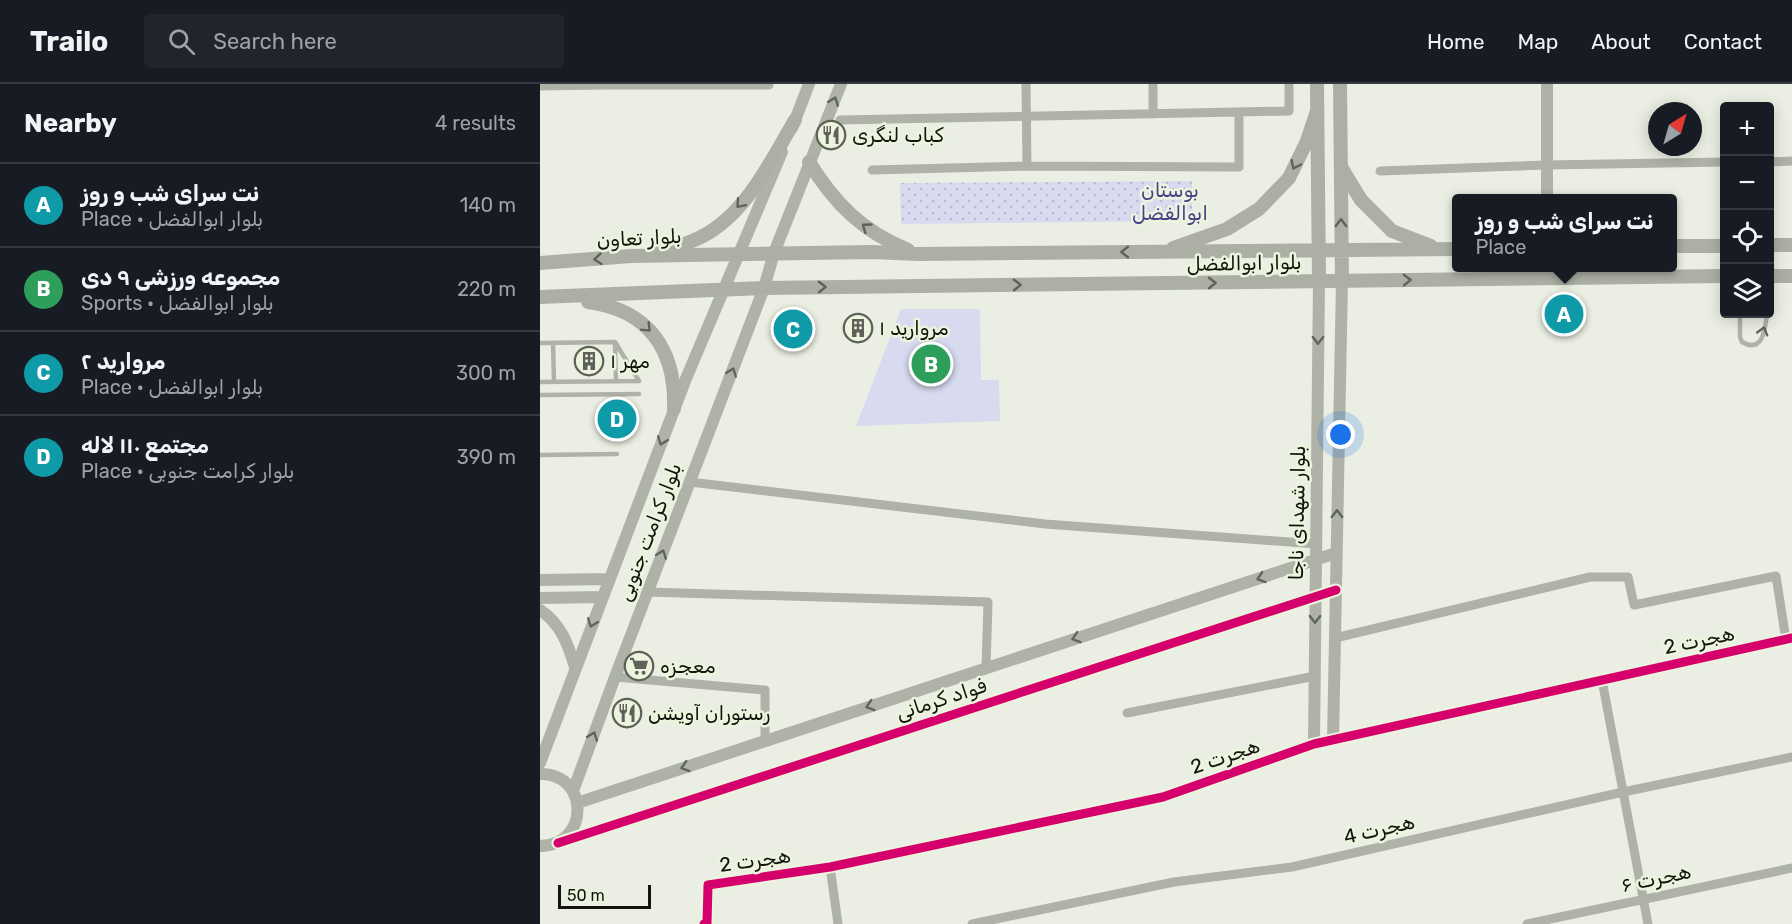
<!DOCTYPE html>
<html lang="en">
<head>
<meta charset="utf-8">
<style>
  body { margin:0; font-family:Rubik,Cairo,sans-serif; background:#20242c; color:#f1f3f6 }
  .controls { position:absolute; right:18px; top:18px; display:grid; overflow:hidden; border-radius:6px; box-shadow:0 3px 15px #0003 }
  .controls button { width:54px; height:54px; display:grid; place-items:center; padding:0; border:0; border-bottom:2px solid #363941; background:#171b24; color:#f1f3f6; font:30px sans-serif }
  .compass { position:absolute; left:1108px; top:18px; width:54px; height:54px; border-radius:50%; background:#171b24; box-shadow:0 3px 15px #0003; rotate:37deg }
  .scale { position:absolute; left:18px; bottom:15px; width:93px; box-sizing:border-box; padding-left:6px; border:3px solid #13150d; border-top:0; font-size:16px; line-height:21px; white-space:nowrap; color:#13150d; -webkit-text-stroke:4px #edf4de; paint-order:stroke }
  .you { position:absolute; left:801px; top:351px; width:21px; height:21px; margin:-15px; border:4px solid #fff; border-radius:50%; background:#1a73e8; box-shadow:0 0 0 9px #1a73e833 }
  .badge { display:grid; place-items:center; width:39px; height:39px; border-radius:50%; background:#8c9099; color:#fff; font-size:20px; font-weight:700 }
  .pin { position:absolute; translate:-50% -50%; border:3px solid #fff; box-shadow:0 2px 6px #0006 }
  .popup { position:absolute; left:912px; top:110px; width:225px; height:78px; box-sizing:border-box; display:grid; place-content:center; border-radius:6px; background:#171b24; filter:drop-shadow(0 2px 4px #0005); font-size:20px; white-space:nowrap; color:#9ea1a6 }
  .popup b { font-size:22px; color:#f1f3f6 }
  .popup::after { content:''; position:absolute; left:50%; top:100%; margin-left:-12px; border:12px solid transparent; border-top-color:#171b24 }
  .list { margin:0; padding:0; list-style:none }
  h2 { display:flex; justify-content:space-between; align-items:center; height:78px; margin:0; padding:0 24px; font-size:26px }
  h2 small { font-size:20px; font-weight:400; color:#9ea1a6 }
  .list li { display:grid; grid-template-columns:39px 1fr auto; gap:18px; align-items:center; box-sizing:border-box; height:84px; padding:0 24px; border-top:2px solid #363941 }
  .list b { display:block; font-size:22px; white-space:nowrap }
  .list p { margin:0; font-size:20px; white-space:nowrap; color:#9ea1a6 }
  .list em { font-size:20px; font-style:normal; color:#9ea1a6 }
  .icon { flex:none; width:33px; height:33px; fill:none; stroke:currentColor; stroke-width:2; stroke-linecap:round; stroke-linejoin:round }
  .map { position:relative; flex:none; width:1252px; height:840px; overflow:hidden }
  header { display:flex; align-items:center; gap:36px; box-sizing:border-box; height:84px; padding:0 30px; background:#171b24; border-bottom:2px solid #363941 }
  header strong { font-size:28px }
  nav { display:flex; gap:33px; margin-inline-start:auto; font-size:21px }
  .search { width:420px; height:54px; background:#20242c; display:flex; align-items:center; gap:15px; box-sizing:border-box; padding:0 21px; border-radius:6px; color:#9ea1a6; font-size:22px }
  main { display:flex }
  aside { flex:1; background:#171b24 }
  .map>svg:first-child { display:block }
</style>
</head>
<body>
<header>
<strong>Trailo</strong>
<div class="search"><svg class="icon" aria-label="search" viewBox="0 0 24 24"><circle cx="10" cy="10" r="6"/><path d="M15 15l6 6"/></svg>Search here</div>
<nav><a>Home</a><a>Map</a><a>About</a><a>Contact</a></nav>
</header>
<main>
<aside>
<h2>Nearby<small>4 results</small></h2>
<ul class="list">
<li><span class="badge" style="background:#0f9aa8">A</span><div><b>نت سرای شب و روز</b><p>Place · بلوار ابوالفضل</p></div><em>140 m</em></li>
<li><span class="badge" style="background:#2e9e5b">B</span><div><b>مجموعه ورزشی ۹ دی</b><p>Sports · بلوار ابوالفضل</p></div><em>220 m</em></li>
<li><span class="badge" style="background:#0f9aa8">C</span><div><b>مروارید ۲</b><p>Place · بلوار ابوالفضل</p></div><em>300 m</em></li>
<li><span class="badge" style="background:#0f9aa8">D</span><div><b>مجتمع ۱۱۰ لاله</b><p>Place · بلوار کرامت جنوبی</p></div><em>390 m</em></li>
</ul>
</aside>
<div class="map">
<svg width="1252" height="840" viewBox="0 0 1252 840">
  <defs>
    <pattern id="grass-dots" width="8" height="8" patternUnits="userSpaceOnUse" patternTransform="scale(1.5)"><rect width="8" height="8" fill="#d8daf0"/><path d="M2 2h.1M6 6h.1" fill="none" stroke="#b8bacd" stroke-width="1.8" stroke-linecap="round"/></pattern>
  </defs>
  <rect width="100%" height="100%" fill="#ebefe3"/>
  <path fill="url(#grass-dots)" d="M652,97V137L361,140L360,99Z"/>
  <path fill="#d8daf0" d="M361,225H440L441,296H459L460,337L316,342Z"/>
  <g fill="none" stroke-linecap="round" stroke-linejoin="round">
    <path stroke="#aeb2a7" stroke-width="4.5" d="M1200,230V253L1202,258C1223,270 1225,245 1227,230
      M75,258L99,297
      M0,259L75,258
      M13,259L14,298
      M75,261L76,297
      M0,298L99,297
      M0,311L99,310
      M0,371L77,370"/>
    <path stroke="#aeb2a7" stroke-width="9" d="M486,0L487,82
      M67,1H229
      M0,2L67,1V0
      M613,30V0
      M300,36L749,27V0
      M1230,78L1252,77
      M332,86L487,82L699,83V28
      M840,87L1007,81L1184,78
      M150,398L505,440L776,460
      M107,508L448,518L446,584
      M795,554L1050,493H1088L1094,521L1236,492L1246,556
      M75,593L225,606V657
      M1062,596L1108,840
      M587,629L775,592
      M290,783L298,840
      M164,840H167L168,801L290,783L623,713L774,660L1252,554
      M432,840L634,798L752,783L1083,708L1252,673
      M987,840L1252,784"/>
    <path stroke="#aeb2a7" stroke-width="12" d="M252,44L269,0
      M1007,115V0
      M0,496L69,495
      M0,514L62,513
      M0,526C21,540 28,560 35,583
      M793,656L802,197
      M774,660L779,197
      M0,679L145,297L242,68
      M0,690C49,689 51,761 0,762
      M33,707L75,593L224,204L234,169L301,0
      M37,719L796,469
      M18,759L796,506"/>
    <path stroke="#acb0a4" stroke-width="14" d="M777,0L779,197
      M800,0L802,197
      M269,78C295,120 322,147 368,166
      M801,83L821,116L852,147L891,162
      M1230,161H1252
      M1132,162H1184
      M633,164L687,145L719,125L749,94L767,57L777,27
      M116,166C128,163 141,162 152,157C203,137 229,80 255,36
      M0,179L91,172L331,168L378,170L916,165
      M1230,192H1252
      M0,213L224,204L1184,192
      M48,218C109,226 136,266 134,325"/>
    <g stroke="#edf4de" stroke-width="13">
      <path id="cycleway" d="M18,759L796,506
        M164,840H167L168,801L290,783L623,713L774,660L1252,554"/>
    </g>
    <use href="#cycleway" stroke="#d6006c" stroke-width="9"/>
  </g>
  <defs><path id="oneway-chevron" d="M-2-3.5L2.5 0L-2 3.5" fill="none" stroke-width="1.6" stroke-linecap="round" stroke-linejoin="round" transform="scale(1.5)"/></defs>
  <g stroke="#60645a">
    <use href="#oneway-chevron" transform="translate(294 17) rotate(-69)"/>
    <use href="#oneway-chevron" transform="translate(1223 247) rotate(-74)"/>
    <use href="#oneway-chevron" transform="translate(778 256) rotate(91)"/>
    <use href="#oneway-chevron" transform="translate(192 288) rotate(-69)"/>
    <use href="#oneway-chevron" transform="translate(122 357) rotate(111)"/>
    <use href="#oneway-chevron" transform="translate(797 430) rotate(-89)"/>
    <use href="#oneway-chevron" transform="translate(122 470) rotate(-69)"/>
    <use href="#oneway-chevron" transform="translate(721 494) rotate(162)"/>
    <use href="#oneway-chevron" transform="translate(775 535) rotate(91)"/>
    <use href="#oneway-chevron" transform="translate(52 539) rotate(111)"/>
    <use href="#oneway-chevron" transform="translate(536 554) rotate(162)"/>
    <use href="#oneway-chevron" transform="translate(330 622) rotate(162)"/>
    <use href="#oneway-chevron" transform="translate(53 652) rotate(-70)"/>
    <use href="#oneway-chevron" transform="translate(145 683) rotate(162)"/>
  </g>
  <g stroke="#606258">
    <use href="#oneway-chevron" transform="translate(755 81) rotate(115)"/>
    <use href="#oneway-chevron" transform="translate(200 120) rotate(131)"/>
    <use href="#oneway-chevron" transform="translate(801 139) rotate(-90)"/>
    <use href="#oneway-chevron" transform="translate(326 143) rotate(-144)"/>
    <use href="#oneway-chevron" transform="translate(585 168) rotate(180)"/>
    <use href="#oneway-chevron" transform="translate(58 175) rotate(175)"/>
    <use href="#oneway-chevron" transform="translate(867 196) rotate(-1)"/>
    <use href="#oneway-chevron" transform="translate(672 199) rotate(-1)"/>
    <use href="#oneway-chevron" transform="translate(477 201) rotate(-1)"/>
    <use href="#oneway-chevron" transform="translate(282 203) rotate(-1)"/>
    <use href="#oneway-chevron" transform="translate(107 244) rotate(45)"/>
  </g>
  <defs>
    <g id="restaurant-ring" transform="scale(1.5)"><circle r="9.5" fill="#edf4de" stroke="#5f6158" stroke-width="1.5"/><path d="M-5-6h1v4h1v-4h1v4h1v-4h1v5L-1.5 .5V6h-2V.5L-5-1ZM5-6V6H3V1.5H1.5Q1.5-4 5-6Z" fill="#5f6158"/></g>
    <g id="building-ring" transform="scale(1.5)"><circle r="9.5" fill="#edf4de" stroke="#5f6158" stroke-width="1.5"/><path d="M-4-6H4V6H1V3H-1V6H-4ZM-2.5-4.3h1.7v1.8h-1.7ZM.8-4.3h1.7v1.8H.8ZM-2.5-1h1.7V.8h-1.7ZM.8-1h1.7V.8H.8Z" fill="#5f6158"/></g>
    <g id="supermarket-ring" transform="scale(1.5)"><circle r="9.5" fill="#edf4de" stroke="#5f6158" stroke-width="1.5"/><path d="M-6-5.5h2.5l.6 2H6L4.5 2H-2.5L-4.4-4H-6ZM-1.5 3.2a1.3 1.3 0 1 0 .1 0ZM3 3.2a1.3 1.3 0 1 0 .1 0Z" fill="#5f6158"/></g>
  </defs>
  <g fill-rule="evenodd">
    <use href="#restaurant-ring" x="291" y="51"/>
    <use href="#building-ring" x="318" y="244"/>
    <use href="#building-ring" x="49" y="277"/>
    <use href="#supermarket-ring" x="99" y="582"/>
    <use href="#restaurant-ring" x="87" y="629"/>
  </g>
  <g text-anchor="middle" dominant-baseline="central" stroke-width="5" stroke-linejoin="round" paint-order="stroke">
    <g font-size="20" fill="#13150d" stroke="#edf4de" text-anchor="start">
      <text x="312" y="51">کباب لنگری</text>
      <text x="339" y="244">مروارید ۱</text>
      <text x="70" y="277">مهر ۱</text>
      <text x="120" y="582">معجزه</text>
      <text x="108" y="629">رستوران آویشن</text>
    </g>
    <g font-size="20" fill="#473e8a" stroke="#edf4de">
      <text x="630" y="106">بوستان<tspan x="630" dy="23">ابوالفضل</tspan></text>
    </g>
    <g font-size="20" fill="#13150d" stroke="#edf4de">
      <text transform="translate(99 154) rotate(-3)">بلوار تعاون</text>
      <text transform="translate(704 179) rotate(-1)">بلوار ابوالفضل</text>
      <text transform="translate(757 429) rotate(-89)">بلوار شهدای ناجا</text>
      <text transform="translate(109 448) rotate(-69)">بلوار کرامت جنوبی</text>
      <text transform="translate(1159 556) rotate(-12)">هجرت 2</text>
      <text transform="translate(401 615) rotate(-18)">فواد کرمانی</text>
      <text transform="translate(685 672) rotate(-19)">هجرت 2</text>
      <text transform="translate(839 745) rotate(-13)">هجرت 4</text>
      <text transform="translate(215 776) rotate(-8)">هجرت 2</text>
      <text transform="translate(1116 794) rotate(-12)">هجرت ۶</text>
    </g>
  </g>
</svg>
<div class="controls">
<button>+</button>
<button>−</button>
<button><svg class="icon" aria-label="locate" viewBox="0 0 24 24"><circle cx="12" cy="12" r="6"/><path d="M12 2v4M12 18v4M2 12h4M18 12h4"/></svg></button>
<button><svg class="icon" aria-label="layers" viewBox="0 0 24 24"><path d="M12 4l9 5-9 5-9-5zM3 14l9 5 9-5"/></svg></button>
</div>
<svg class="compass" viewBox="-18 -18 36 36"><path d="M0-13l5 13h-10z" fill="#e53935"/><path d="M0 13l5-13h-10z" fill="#9ea1a6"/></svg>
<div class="scale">50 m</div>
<div class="you"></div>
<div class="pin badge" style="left:1024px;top:230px;background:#0f9aa8">A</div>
<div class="popup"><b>نت سرای شب و روز</b>Place</div>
<div class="pin badge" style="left:391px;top:280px;background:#2e9e5b">B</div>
<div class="pin badge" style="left:253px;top:245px;background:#0f9aa8">C</div>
<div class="pin badge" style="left:77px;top:335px;background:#0f9aa8">D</div>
</div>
</main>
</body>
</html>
